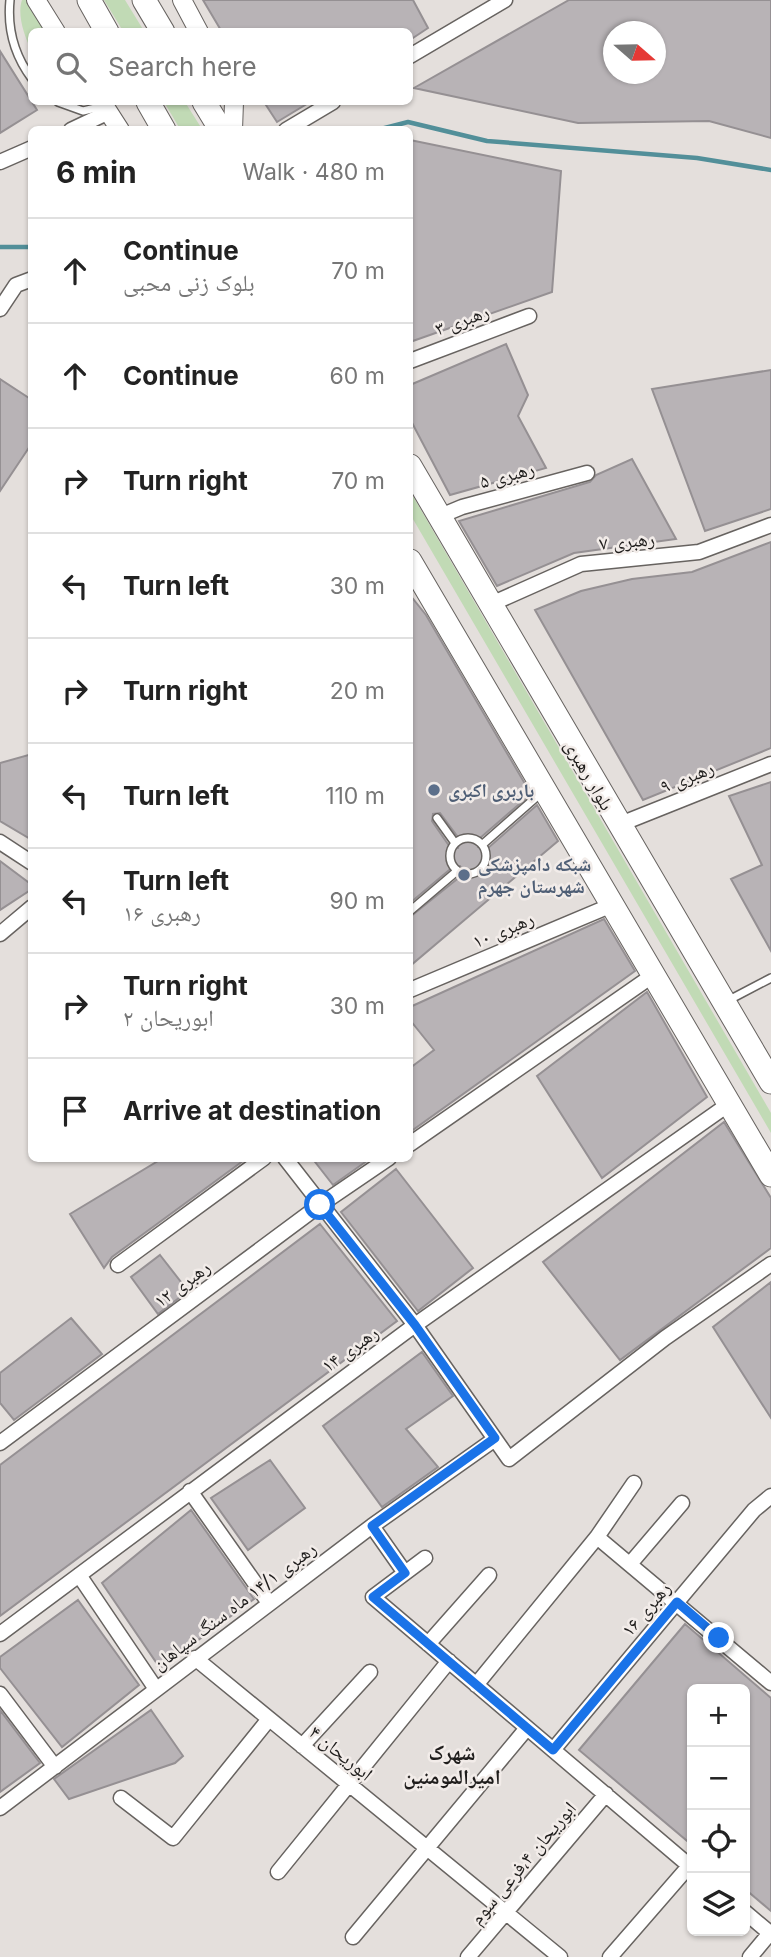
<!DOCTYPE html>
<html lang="en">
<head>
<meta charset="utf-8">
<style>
  body { margin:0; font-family:Inter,"Noto Naskh Arabic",sans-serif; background:#f2f2f2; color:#222 }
  .controls { position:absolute; right:21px; bottom:21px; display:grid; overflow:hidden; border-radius:10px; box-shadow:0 2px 5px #0004 }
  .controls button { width:63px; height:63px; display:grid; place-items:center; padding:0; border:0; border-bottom:2px solid #e0e0e0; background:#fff; color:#222; font:35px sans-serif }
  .compass { position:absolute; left:603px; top:21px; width:63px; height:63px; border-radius:50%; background:#fff; box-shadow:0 2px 5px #0004; rotate:110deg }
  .stop { position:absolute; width:21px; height:21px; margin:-16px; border:5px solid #1a73e8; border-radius:50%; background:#fff }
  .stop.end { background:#1a73e8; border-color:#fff; box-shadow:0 2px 7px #0008 }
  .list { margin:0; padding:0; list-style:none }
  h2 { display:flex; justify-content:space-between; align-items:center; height:91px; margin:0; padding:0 28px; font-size:30px }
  h2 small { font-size:23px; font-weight:400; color:#767676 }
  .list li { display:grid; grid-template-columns:46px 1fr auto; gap:21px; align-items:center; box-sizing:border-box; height:105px; padding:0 28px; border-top:2px solid #e0e0e0 }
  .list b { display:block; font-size:26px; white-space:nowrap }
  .list p { margin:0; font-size:23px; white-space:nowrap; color:#767676 }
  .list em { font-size:23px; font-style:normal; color:#767676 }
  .icon { flex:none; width:38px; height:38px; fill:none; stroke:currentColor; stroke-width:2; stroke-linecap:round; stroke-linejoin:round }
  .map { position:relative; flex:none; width:771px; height:1957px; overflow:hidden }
  .search { position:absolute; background:#fff; box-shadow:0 2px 5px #0004; left:28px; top:28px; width:385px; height:77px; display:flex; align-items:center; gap:18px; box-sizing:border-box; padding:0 24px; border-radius:10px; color:#767676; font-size:26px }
  .panel { position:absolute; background:#fff; box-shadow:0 2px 5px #0004; left:28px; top:126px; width:385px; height:1036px; border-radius:10px }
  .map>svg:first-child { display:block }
</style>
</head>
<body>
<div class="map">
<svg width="771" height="1957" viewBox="0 0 771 1957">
  <rect width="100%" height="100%" fill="#e4dfdc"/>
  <path fill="#c1dab5" d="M22,0H28L46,31L32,32L31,49C24,36 17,14 22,0Z
    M104,0H125L144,31H123Z
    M164,102H185L202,129H180Z
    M410,491L771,1113V1133L410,514Z"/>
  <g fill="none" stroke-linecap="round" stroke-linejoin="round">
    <path stroke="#528f99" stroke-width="4.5" d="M377,130L408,122L487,141L697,158L771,170
      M0,247H32"/>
  </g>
  <path fill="#b8b3b6" stroke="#959093" stroke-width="2" fill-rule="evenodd" d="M203,0H413L428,28L410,40V32H222Z
    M569,0H771V138L709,121L578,123L414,88ZM613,32H655V74H613Z
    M0,51L37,110L0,133Z
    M264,102H310L277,122Z
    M410,140L561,171L552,292L410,342Z
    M506,344L528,395L518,416L546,468L450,495L410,419V385Z
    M771,370V509L705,531L652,389Z
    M0,379L32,400V443L0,491Z
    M632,459L676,539L574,553L497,586L459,521L590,482L596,475Z
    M771,542V748L643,800L535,610L581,591L632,579L692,572Z
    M410,595L426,615L531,794L479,839L478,847L487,849L537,805L558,841L410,966V917L461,876L463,871L460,866H454L410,903ZM440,813L460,840L458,848L450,847L432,821L433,814Z
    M32,754V840L0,821V763Z
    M771,782V951L731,879L762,865L729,796Z
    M0,861L32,885V889L0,910Z
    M604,919L635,971L410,1132V1068L434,1050L410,1020V1007Z
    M647,992L707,1097L602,1178L537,1076Z
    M724,1122L771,1198V1248L620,1360L543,1262Z
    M163,1158H247L112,1257L104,1268L70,1214Z
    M312,1158H371L333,1185Z
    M396,1169L473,1268L418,1311L341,1212Z
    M320,1224L397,1321L0,1616V1465Z
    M160,1255L188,1291L158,1314L131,1277Z
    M771,1282V1418L713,1327Z
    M71,1318L102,1354L14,1420L0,1403V1373Z
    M422,1352L453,1396L406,1429L438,1467L382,1507L323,1426Z
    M270,1460L305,1508L248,1550L211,1498Z
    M191,1510L254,1599L160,1668L102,1583Z
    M78,1600L139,1685L62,1747L0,1668V1657Z
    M685,1624L771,1698V1911L745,1889V1689H692V1845L579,1750Z
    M0,1710L40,1763L0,1792Z
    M151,1710L183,1756L175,1763L69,1799L54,1779Z"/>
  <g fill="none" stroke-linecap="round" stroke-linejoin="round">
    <g stroke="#676360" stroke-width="10">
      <path id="service" d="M10,0C7,30 14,55 32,79
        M58,102L83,111L104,106
        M437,818L455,843
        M450 856a18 18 0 1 1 36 0a18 18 0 1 1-36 0Z
        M483,844L541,793
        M410,911L457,871
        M729,1000L771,978"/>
    </g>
    <g stroke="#676360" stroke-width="17">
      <path id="minor" d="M410,56L505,0
        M71,130L109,112
        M286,130L333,102
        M0,162L32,148
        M0,309L16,285L32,279
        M410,361L529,316
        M438,517L462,507L587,473
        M489,605L581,564L699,552L771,525
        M618,825L771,764
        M0,842L32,863
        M0,934L32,907
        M410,990L612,905
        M410,1144L652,976
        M285,1158L415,1325L509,1459L665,1338L771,1264
        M118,1265L264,1158
        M0,1443L320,1205L389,1158
        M190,1491L269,1603
        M372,1526L405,1573L373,1597L692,1868
        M597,1537L771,1683
        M630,1564L682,1503
        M405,1573L425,1558
        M79,1575L156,1689
        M0,1634L415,1325L729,1104
        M428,1644L489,1575
        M195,1658L560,1957
        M476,1685L597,1537L634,1483
        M0,1694L55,1767
        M302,1746L370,1672
        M553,1750L754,1510L771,1496
        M121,1798L173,1838L269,1719
        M0,1808L372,1526L495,1439
        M278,1872L449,1661
        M745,1912L771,1934
        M353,1937L527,1728
        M468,1957L606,1794
        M610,1957L690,1865
        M750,1957L770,1933"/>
    </g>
    <g stroke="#676360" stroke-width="20">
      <path id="tertiary" d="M36,0L56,32
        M182,0L199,32
        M102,102L120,130
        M233,130L234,102"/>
    </g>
    <g stroke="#676360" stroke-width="25">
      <path id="primary" d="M89,0L107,32
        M144,0L163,32
        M148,102L164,130
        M204,102L221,130
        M410,466L771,1082
        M410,561L771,1175"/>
    </g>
    <use href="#service" stroke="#fff" stroke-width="7"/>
    <use href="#minor" stroke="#fff" stroke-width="14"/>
    <use href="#tertiary" stroke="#fff" stroke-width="18"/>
    <use href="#primary" stroke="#fff" stroke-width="23"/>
  </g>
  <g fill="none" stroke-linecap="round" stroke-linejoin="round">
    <path stroke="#1a73e8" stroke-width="9" d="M320,1205L415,1325L495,1438L372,1526L405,1573L373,1597L553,1750L677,1602L719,1638"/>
  </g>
  <g fill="#5c6f8a" stroke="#f2ece9" stroke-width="2.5">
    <circle cx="434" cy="790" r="7"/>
    <circle cx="464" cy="875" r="7"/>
  </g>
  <g text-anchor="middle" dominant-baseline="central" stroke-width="5" stroke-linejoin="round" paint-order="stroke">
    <g font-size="19" fill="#1f1d1c" stroke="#f2ece9">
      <text transform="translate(462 320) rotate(-20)">رهبری ۳</text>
      <text transform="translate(507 475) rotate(-15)">رهبری ۵</text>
      <text transform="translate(627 541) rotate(-5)">رهبری ۷</text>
      <text transform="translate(589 775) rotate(60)">بلوار رهبری</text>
      <text transform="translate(687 777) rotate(-22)">رهبری ۹</text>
      <text transform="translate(503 930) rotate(-23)">رهبری ۱۰</text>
      <text transform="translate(182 1284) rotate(-37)">رهبری ۱۲</text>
      <text transform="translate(350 1349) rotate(-36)">رهبری ۱۴</text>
      <text transform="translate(234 1606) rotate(-37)">رهبری ۱۴/۱ ماه سنگ سپاهان</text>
      <text transform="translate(646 1609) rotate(-50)">رهبری ۱۶</text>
      <text transform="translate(341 1753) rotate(39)">ابوریحان ۴</text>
      <text transform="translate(523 1863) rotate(-50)">ابوریحان ۴،فرعی سوم</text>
    </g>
    <g font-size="19" font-weight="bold" fill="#4e5e75" stroke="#f2ece9" text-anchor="start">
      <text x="448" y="790">باربری اکبری</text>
      <text x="478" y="864">شبکه دامپزشکی<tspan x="478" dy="22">شهرستان جهرم</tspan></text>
    </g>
    <g font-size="21" font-weight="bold" fill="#1f1d1c" stroke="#f2ece9">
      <text x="452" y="1752">شهرک<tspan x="452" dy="24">امیرالمومنین</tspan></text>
    </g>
  </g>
</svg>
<div class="controls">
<button>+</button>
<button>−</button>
<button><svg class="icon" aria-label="locate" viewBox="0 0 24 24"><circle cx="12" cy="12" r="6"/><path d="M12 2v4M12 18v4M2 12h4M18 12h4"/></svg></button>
<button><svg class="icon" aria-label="layers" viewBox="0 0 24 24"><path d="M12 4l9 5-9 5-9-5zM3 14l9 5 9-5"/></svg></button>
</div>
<svg class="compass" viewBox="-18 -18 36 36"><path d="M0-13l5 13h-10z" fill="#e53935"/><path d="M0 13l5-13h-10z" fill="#767676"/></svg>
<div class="stop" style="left:320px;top:1205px"></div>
<div class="stop end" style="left:719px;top:1638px"></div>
<div class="search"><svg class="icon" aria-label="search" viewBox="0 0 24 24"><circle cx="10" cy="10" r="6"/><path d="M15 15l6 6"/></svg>Search here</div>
<section class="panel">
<h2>6 min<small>Walk · 480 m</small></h2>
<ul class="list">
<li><svg class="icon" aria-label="ahead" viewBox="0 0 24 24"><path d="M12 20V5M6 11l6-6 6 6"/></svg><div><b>Continue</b><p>بلوک زنی محبی</p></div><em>70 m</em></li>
<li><svg class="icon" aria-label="ahead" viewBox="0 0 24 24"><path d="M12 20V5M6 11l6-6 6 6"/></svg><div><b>Continue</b></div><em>60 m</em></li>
<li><svg class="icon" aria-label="right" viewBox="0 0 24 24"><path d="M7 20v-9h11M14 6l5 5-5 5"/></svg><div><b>Turn right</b></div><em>70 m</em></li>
<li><svg class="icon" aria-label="left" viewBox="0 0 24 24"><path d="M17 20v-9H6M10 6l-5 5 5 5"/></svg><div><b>Turn left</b></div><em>30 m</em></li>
<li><svg class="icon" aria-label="right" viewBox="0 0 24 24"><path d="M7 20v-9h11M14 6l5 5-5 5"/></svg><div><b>Turn right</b></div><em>20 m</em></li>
<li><svg class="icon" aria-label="left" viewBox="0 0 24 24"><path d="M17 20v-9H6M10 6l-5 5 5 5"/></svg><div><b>Turn left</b></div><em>110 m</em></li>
<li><svg class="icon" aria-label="left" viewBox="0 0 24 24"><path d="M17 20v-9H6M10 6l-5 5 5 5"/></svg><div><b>Turn left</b><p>رهبری ۱۶</p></div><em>90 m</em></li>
<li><svg class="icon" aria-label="right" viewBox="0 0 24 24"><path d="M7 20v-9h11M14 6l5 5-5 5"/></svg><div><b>Turn right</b><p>ابوریحان ۲</p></div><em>30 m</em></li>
<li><svg class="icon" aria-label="arrive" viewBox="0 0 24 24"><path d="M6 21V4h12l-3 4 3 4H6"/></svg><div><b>Arrive at destination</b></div></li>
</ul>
</section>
</div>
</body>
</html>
